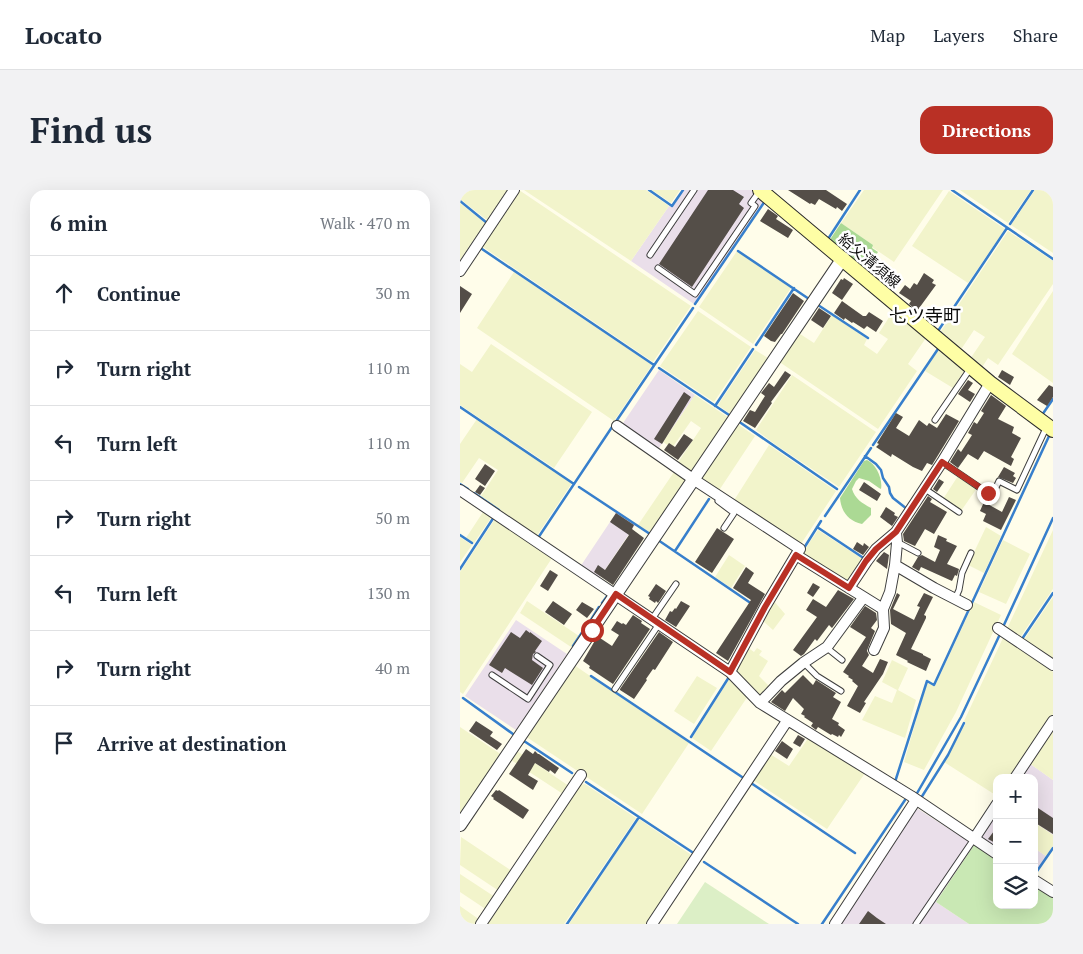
<!DOCTYPE html>
<html lang="en">
<head>
<meta charset="utf-8">
<style>
  body { margin:0; font-family:"PT Serif","Noto Sans JP",serif; background:#f2f2f3; color:#1f2937 }
  .controls { position:absolute; right:15px; bottom:15px; display:grid; overflow:hidden; border-radius:10px; box-shadow:0 5px 20px #0002 }
  .controls button { width:45px; height:45px; display:grid; place-items:center; padding:0; border:0; border-bottom:1px solid #e0e1e3; background:#fff; color:#1f2937; font:25px sans-serif }
  .stop { position:absolute; width:15px; height:15px; margin:-11px; border:4px solid #b93025; border-radius:50%; background:#fff }
  .stop.end { background:#b93025; border-color:#fff; box-shadow:0 1px 5px #0008 }
  .list { margin:0; padding:0; list-style:none }
  h2 { display:flex; justify-content:space-between; align-items:center; height:65px; margin:0; padding:0 20px; font-size:21px }
  h2 small { font-size:16px; font-weight:400; color:#747a83 }
  .list li { display:grid; grid-template-columns:32px 1fr auto; gap:15px; align-items:center; box-sizing:border-box; height:75px; padding:0 20px; border-top:1px solid #e0e1e3 }
  .list b { display:block; font-size:19px; white-space:nowrap }
  .list em { font-size:16px; font-style:normal; color:#747a83 }
  .icon { flex:none; width:28px; height:28px; fill:none; stroke:currentColor; stroke-width:2; stroke-linecap:round; stroke-linejoin:round }
  .map { position:relative; flex:none; width:593px; height:734px; overflow:hidden; border-radius:15px }
  header { display:flex; align-items:center; gap:30px; box-sizing:border-box; height:70px; padding:0 25px; background:#fff; border-bottom:1px solid #e0e1e3 }
  header strong { font-size:24px }
  nav { display:flex; gap:28px; margin-inline-start:auto; font-size:18px }
  .intro { display:flex; align-items:center; justify-content:space-between; box-sizing:border-box; height:120px; padding:0 30px }
  h1 { margin:0; font-size:35px }
  .button { padding:12px 22px; border-radius:15px; background:#b93025; color:#fff; font-size:18px; font-weight:700 }
  main { display:flex; gap:30px; padding:0 30px }
  aside { flex:1; background:#fff; border-radius:15px; box-shadow:0 5px 20px #0002 }
  .map>svg:first-child { display:block }
</style>
</head>
<body>
<header>
<strong>Locato</strong>
<nav><a>Map</a><a>Layers</a><a>Share</a></nav>
</header>
<div class="intro"><h1>Find us</h1><a class="button">Directions</a></div>
<main>
<aside>
<h2>6 min<small>Walk · 470 m</small></h2>
<ul class="list">
<li><svg class="icon" aria-label="ahead" viewBox="0 0 24 24"><path d="M12 20V5M6 11l6-6 6 6"/></svg><div><b>Continue</b></div><em>30 m</em></li>
<li><svg class="icon" aria-label="right" viewBox="0 0 24 24"><path d="M7 20v-9h11M14 6l5 5-5 5"/></svg><div><b>Turn right</b></div><em>110 m</em></li>
<li><svg class="icon" aria-label="left" viewBox="0 0 24 24"><path d="M17 20v-9H6M10 6l-5 5 5 5"/></svg><div><b>Turn left</b></div><em>110 m</em></li>
<li><svg class="icon" aria-label="right" viewBox="0 0 24 24"><path d="M7 20v-9h11M14 6l5 5-5 5"/></svg><div><b>Turn right</b></div><em>50 m</em></li>
<li><svg class="icon" aria-label="left" viewBox="0 0 24 24"><path d="M17 20v-9H6M10 6l-5 5 5 5"/></svg><div><b>Turn left</b></div><em>130 m</em></li>
<li><svg class="icon" aria-label="right" viewBox="0 0 24 24"><path d="M7 20v-9h11M14 6l5 5-5 5"/></svg><div><b>Turn right</b></div><em>40 m</em></li>
<li><svg class="icon" aria-label="arrive" viewBox="0 0 24 24"><path d="M6 21V4h12l-3 4 3 4H6"/></svg><div><b>Arrive at destination</b></div></li>
</ul>
</aside>
<div class="map">
<svg width="593" height="734" viewBox="0 0 593 734">
  <rect width="100%" height="100%" fill="#fffdea"/>
  <path fill="#eadfea" d="M224,0H292L304,10L234,114L171,71L209,16L212,17Z
    M199,180L235,205L197,261L161,236Z
    M156,323L175,335L138,390L120,377Z
    M56,430L107,464L56,540L5,506Z
    M569,573L593,590V645L574,632V588H559Z
    M455,617L514,655L476,712L509,734H378Z
    M531,630L537,634V660L522,650L521,645Z
    M574,658L586,666L574,684Z"/>
  <path fill="#f2f4cb" d="M0,0H47L27,30L0,9Z
    M57,0H59L231,116L193,172L20,55Z
    M64,0H186L209,16L171,71Z
    M192,0H220L211,13Z
    M404,0H483L434,72L412,57L413,55L381,33Z
    M500,0H571L548,33Z
    M575,0H593V63L551,35Z
    M489,1L545,39L508,93L452,56Z
    M0,13L25,33L0,70Z
    M548,41L593,71V94L538,175L528,168L521,179L510,169L525,147L514,140L500,161L485,149L487,146L481,141Z
    M277,61L331,98L293,154L239,117Z
    M54,82L192,175L154,231L17,138Z
    M593,101V193L552,164Z
    M435,118L468,145L448,174L457,181L418,239L318,171L337,142L354,153L372,125L407,149L404,155L417,164L428,149L419,143Z
    M238,121L291,157L254,212L200,176Z
    M31,154L132,222L94,278L0,215V174L12,182Z
    M481,156L506,178L493,198L465,181Z
    M295,160L308,168L270,224L258,215Z
    M332,185L416,242L379,297L316,255L296,240Z
    M235,205L269,228L231,284L217,274L241,238L231,231L212,258L203,252Z
    M17,229L112,293L76,347L39,323L41,320L21,306L38,280L19,268L2,293L0,292V254Z
    M276,233L295,246L258,302L241,290V287Z
    M309,255L376,301L339,357L273,312Z
    M216,279L228,289L191,343L178,335Z
    M498,286L517,298L501,321L483,309Z
    M25,319L33,325L14,353L6,348Z
    M35,329L92,368L3,504L0,502V382Z
    M526,337L541,346L524,383L508,375Z
    M358,340L404,370L388,393L341,365Z
    M593,340V399L559,449L546,441Z
    M0,347L12,355L0,372Z
    M543,350L570,364L546,414L519,402Z
    M269,365L285,376L271,398L255,387Z
    M593,407V472L563,451Z
    M313,410L325,424L313,440L302,430Z
    M67,411L119,446L111,457L60,423Z
    M514,412L541,425L496,522L464,580L444,572L467,493L475,496Z
    M543,448L593,482V524L551,588H537V606L484,572L506,533L504,531Z
    M287,457L294,462L297,458L302,461L299,465L308,471L299,486L311,498L302,508L274,482Z
    M432,470L448,478L438,500L456,510L445,548L402,530L415,506L432,513L437,500L422,492Z
    M114,475L229,553L182,624L65,546Z
    M237,486L257,498L234,534L214,521Z
    M270,488L288,506L251,561L232,548Z
    M0,537L42,565L0,627Z
    M593,537V590L569,573Z
    M349,547L405,583L367,639L293,590L310,564L329,576Z
    M57,561L109,596L103,604L51,570Z
    M125,594L176,628L104,734H25L119,595Z
    M179,629L230,664L231,669L187,734H109Z
    M574,632L593,645V656L586,666L574,658Z
    M1,647L52,681L39,701L0,675Z
    M0,684L35,707L27,720L0,702Z
    M0,716L20,730L17,734H0Z"/>
  <path fill="#c9e8b4" d="M514,655L537,671V715H574V696L593,708V734H509L476,712Z"/>
  <path fill="#abd994" d="M381,33L413,55L412,58L418,62L405,81L369,51Z
    M407,270C416,274 423,289 421,299L419,298L409,291L399,288L396,291L392,299C395,309 402,313 411,318V325L402,334C388,331 381,321 380,308L404,271Z"/>
  <path fill="#dcefc6" d="M245,692L309,734H217Z"/>
  <g fill="none" stroke-linecap="round" stroke-linejoin="round">
    <path stroke="#377fcc" stroke-width="2.5" d="M189,0L212,16L223,0
      M492,0L593,69
      M0,11L27,33
      M550,34L573,0
      M368,49L400,0
      M19,57L194,175
      M278,61L349,109
      M235,114L305,11
      M358,115L408,148
      M481,143L478,141L547,38
      M296,155L334,98
      M199,178L269,225
      M255,216L293,159
      M0,217L114,294
      M582,225L593,209
      M278,231L377,299
      M155,233L233,118
      M413,255L480,156
      M405,266L416,274L421,280L423,288L429,297L430,303L433,308L447,319
      M0,294L8,299
      M119,297L190,344
      M14,303L39,320
      M365,326L411,258
      M357,337L405,369
      M0,345L12,353
      M78,348L152,237
      M198,350L292,414
      M344,358L361,331
      M215,361L249,309
      M0,379L34,327L36,328
      M142,413L148,405L146,404
      M129,433L139,417
      M543,437L593,328
      M562,449L593,403
      M113,456L123,441
      M131,486L285,589
      M3,508L53,544
      M231,547L269,487
      M62,553L64,551L112,583
      M126,592L232,662
      M435,592L467,491L474,495L590,244
      M291,593L395,663
      M456,605L501,527L541,442
      M461,608L488,565L504,533
      M244,672L338,734
      M575,684L593,658
      M107,734L179,627
      M362,734L445,610"/>
  </g>
  <path fill="#544e48" d="M248,0H273L284,7L279,14L284,18L232,97L199,74Z
    M328,0H366L387,14L382,21L377,17L376,19L359,9L355,15L351,13L350,14Z
    M308,19L318,26L316,29L333,40L328,48L300,31Z
    M464,83L474,90L472,93L476,95L457,121L449,114L451,111L439,103L445,95L450,99L454,93L457,95Z
    M384,88L393,94L382,110L372,103L381,89L383,90Z
    M0,96L12,104L0,123Z
    M333,103L344,111L322,144H321L315,152L311,151L304,146Z
    M382,111L403,126H406L409,122L423,131L416,142L407,136L404,139L393,132L392,133L385,128L384,130L374,123Z
    M359,118L371,126L363,138L351,130Z
    M542,180L554,187L550,195L538,187Z
    M325,181L331,185L311,212L312,213L295,238L283,231L290,220L295,222L305,206L301,203L309,193L314,197Z
    M508,190L513,193L508,200L515,204L510,212L498,204Z
    M589,195L593,197V207L587,216L577,210Z
    M224,202L231,207L202,254L194,249Z
    M531,205L546,216L538,229L554,237L552,243L561,248L551,267L554,269L551,276L524,261L518,270L508,264L498,278L490,272L498,259L501,262L512,245L508,243L514,232L517,234L524,223L521,221Z
    M436,223L443,227L436,238L449,246L459,230L467,236L469,233L477,238L486,224L499,231L472,275L467,273L462,281L453,277L432,264L431,267L416,257L419,254L417,253Z
    M224,244L233,250L218,270L204,260L209,253L215,257Z
    M25,274L35,281L25,296L15,289Z
    M544,277L555,283L553,286L556,288L553,293L538,287Z
    M479,289L484,292L477,302L473,299Z
    M404,292L421,304L417,311L399,300Z
    M20,295L25,298L20,305L15,302Z
    M468,306L472,309L470,312L487,322L474,344L465,339L455,356L444,351L443,344Z
    M549,307L556,310L541,340L523,331L526,324L520,321L524,312L542,322Z
    M426,317L435,323L434,325L438,327L432,336L420,327Z
    M156,323L174,335L172,339L184,348L153,395L134,382L138,375L145,380L169,345L150,332Z
    M257,338L274,349L252,383L235,372Z
    M478,345L487,349L486,351L497,356L487,374L499,379L497,386L495,385L492,391L461,377L459,381L452,377L458,367L462,365L475,372L480,360L474,357Z
    M397,352L403,356L404,353L409,357L403,365L393,359Z
    M424,362L429,365L427,379L416,371Z
    M286,377L294,383L288,393L305,404L268,471L256,463L291,410L273,398Z
    M90,380L98,385L88,401L80,396Z
    M353,393L360,397L353,407L347,403Z
    M196,394L206,401L198,413L196,411L195,413L189,409L190,407L188,406Z
    M378,400L394,409L372,438L369,435L357,451L355,449L344,464L341,466L333,460L357,427L346,420L353,409L366,417Z
    M437,403L440,405L433,419L454,430L460,417L457,416L464,403L473,407L464,425L466,426V428L451,459L463,464V465L471,469L466,481L449,473L447,472L448,471L436,465L446,443L431,434L430,420Z
    M93,411L112,424L104,435L85,422Z
    M221,411L230,416L216,437L205,430L210,421L212,422L215,418L216,419Z
    M122,412L134,419L127,428L116,420Z
    M405,416L416,423L417,430L411,438L415,441L408,458L407,461L409,465L402,476L413,483L420,469L428,472L423,484L404,512L406,513L400,523L387,516L398,496L392,491L393,490L388,487L389,486L383,482L406,447L390,437Z
    M173,425L182,431L181,433L190,439L153,494L129,478L130,476L123,471L137,447L139,449L140,448L152,456L159,445L151,440L157,431L162,434L163,433L166,435Z
    M66,440L70,443V442L82,451L75,461L76,462L73,464L72,470L83,478L72,495L45,478L42,483L29,475L51,442L60,448Z
    M199,442L213,452L195,480L193,479L186,489L187,490L174,509L160,500V499Z
    M343,485L353,495L356,490L376,503L373,507L381,512L372,529L379,533L378,535L385,540L381,547L379,545L378,547L372,544L371,545L358,537L356,540L351,536L353,533L344,527L345,526L341,524L344,519L333,508L325,521L311,512L322,500L325,503Z
    M16,531L33,542L30,546L42,554L37,560L9,541Z
    M338,545L345,549L340,557L333,553Z
    M322,551L333,559L327,569L315,561Z
    M66,559L73,564L75,561L78,564H79L99,578L95,584L90,580L89,582L75,573L68,585L78,591L73,600L49,584Z
    M36,600L38,601L39,600L69,620L63,629L33,609L34,608L31,606Z
    M578,618L593,628V644L574,632V624Z
    M537,637V654L528,649Z
    M408,721L417,728L426,734H399Z"/>
  <g fill="none" stroke-linecap="round" stroke-linejoin="round">
    <g stroke="#3e3e3e" stroke-width="7">
      <path id="service" d="M190,65L234,0
        M198,78L235,104L295,16L291,13L299,2
        M475,230L510,179
        M482,272L532,306L539,291L557,300L587,236
        M465,299L499,322
        M258,311L274,323L264,338
        M437,353H439L458,363
        M495,409L499,400L502,383L511,363
        M192,429L216,394
        M367,458L382,470
        M344,473L357,486L381,501
        M32,485L68,509L90,475L77,466
        M155,499L199,434
        M456,734L514,649"/>
    </g>
    <g stroke="#3e3e3e" stroke-width="12">
      <path id="minor" d="M0,81L54,0
        M157,236L233,289L340,359L336,365L423,419
        M0,300L270,482L300,513L451,606L537,664
        M435,375L474,398L507,415
        M389,398L407,371L416,359L436,342
        M538,438L593,475
        M414,460L424,438L423,419L430,402L435,375L437,353L436,342L482,272L530,193
        M270,482L305,417L336,365
        M300,513L321,491L343,473L367,457L403,408
        M555,588L593,531
        M514,649L537,614
        M574,690L593,702
        M21,734L121,585
        M192,734L327,531
        M375,734L456,610"/>
    </g>
    <g stroke="#3e3e3e" stroke-width="14">
      <path id="tertiary" d="M0,635L383,68"/>
    </g>
    <g stroke="#2d2d2d" stroke-width="16">
      <path id="secondary" d="M300,0L530,193L593,240"/>
    </g>
    <use href="#service" stroke="#fff" stroke-width="5"/>
    <use href="#minor" stroke="#fff" stroke-width="10"/>
    <use href="#tertiary" stroke="#fff" stroke-width="12"/>
    <use href="#secondary" stroke="#fefea5" stroke-width="14"/>
  </g>
  <g fill="none" stroke-linecap="round" stroke-linejoin="round">
    <path stroke="#b93025" stroke-width="6" d="M132,440L156,404L270,482L305,417L336,365L389,398L406,371L416,359L436,342L482,272L528,303"/>
  </g>
  <g text-anchor="middle" dominant-baseline="central" stroke-width="5" stroke-linejoin="round" paint-order="stroke">
    <g font-size="15" fill="#0b0b0b" stroke="#fff">
      <text transform="translate(410 70) rotate(40)">給父清須線</text>
    </g>
    <g font-size="18" fill="#0b0b0b" stroke="#fff">
      <text x="465" y="125">七ツ寺町</text>
    </g>
  </g>
</svg>
<div class="controls">
<button>+</button>
<button>−</button>
<button><svg class="icon" aria-label="layers" viewBox="0 0 24 24"><path d="M12 4l9 5-9 5-9-5zM3 14l9 5 9-5"/></svg></button>
</div>
<div class="stop" style="left:132px;top:440px"></div>
<div class="stop end" style="left:528px;top:303px"></div>
</div>
</main>
</body>
</html>
